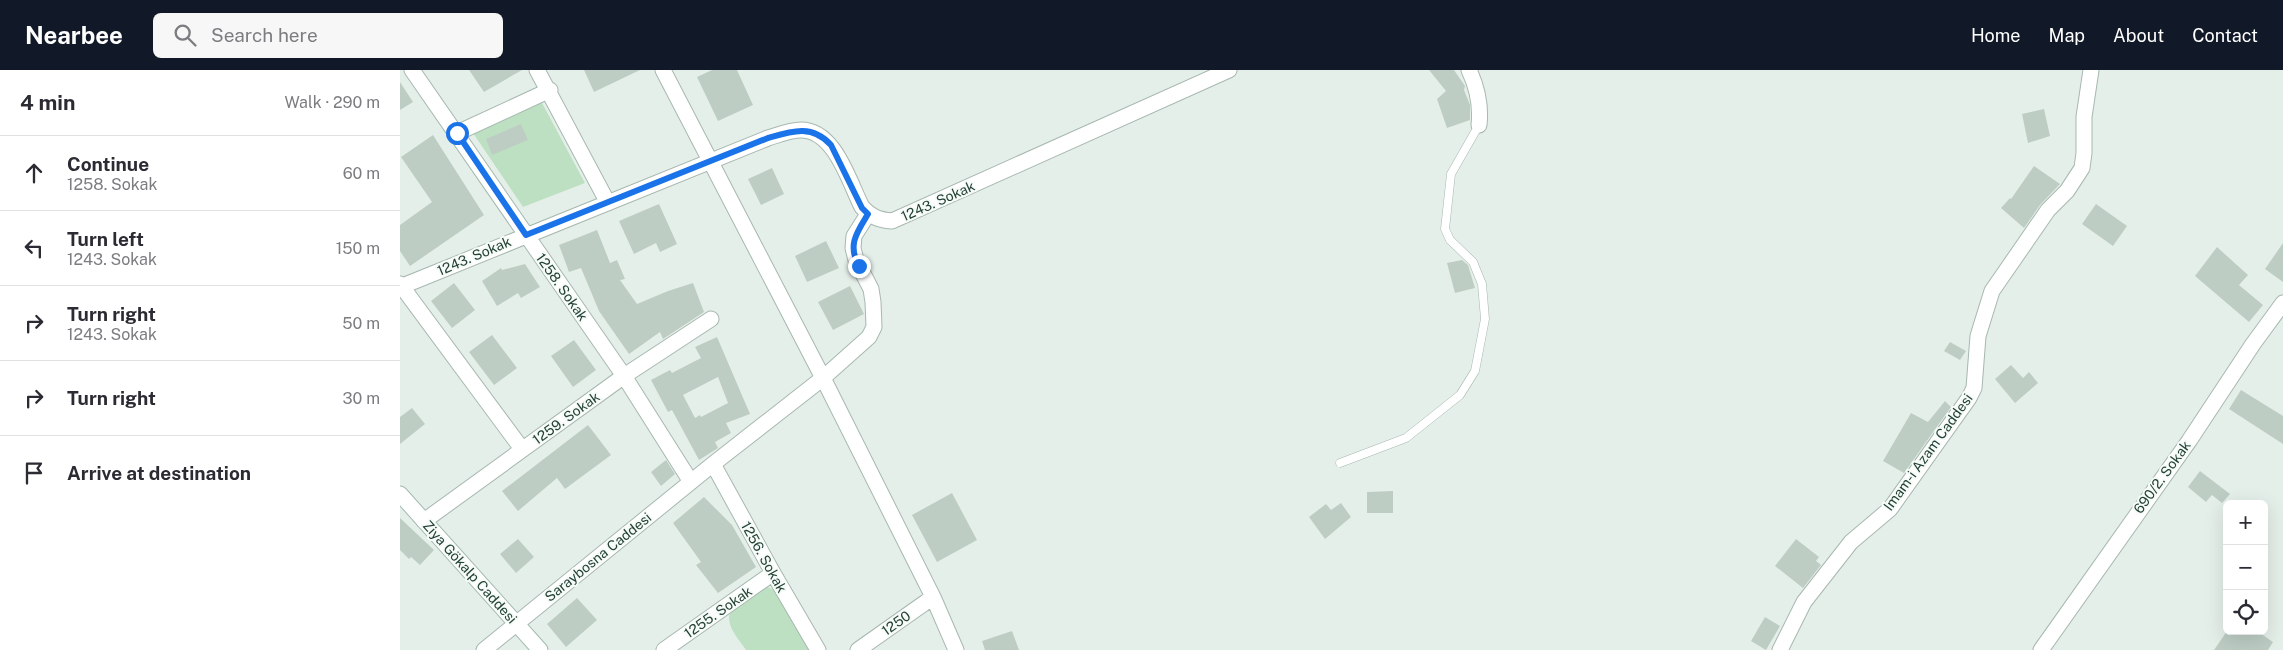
<!DOCTYPE html>
<html lang="en">
<head>
<meta charset="utf-8">
<style>
  body { margin:0; font-family:"Public Sans",sans-serif; background:#f7f7f7; color:#2b2b33 }
  .controls { position:absolute; right:15px; bottom:15px; display:grid; overflow:hidden; border-radius:8px; box-shadow:0 5px 20px #0002 }
  .controls button { width:45px; height:45px; display:grid; place-items:center; padding:0; border:0; border-bottom:1px solid #e1e1e2; background:#fff; color:#2b2b33; font:25px sans-serif }
  .stop { position:absolute; width:15px; height:15px; margin:-11px; border:4px solid #1a73e8; border-radius:50%; background:#fff }
  .stop.end { background:#1a73e8; border-color:#fff; box-shadow:0 1px 5px #0008 }
  .list { margin:0; padding:0; list-style:none }
  h2 { display:flex; justify-content:space-between; align-items:center; height:65px; margin:0; padding:0 20px; font-size:21px }
  h2 small { font-size:16px; font-weight:400; color:#7c7c81 }
  .list li { display:grid; grid-template-columns:32px 1fr auto; gap:15px; align-items:center; box-sizing:border-box; height:75px; padding:0 20px; border-top:1px solid #e1e1e2 }
  .list b { display:block; font-size:19px; white-space:nowrap }
  .list p { margin:0; font-size:16px; white-space:nowrap; color:#7c7c81 }
  .list em { font-size:16px; font-style:normal; color:#7c7c81 }
  .icon { flex:none; width:28px; height:28px; fill:none; stroke:currentColor; stroke-width:2; stroke-linecap:round; stroke-linejoin:round }
  .map { position:relative; flex:none; width:1883px; height:580px; overflow:hidden }
  header { display:flex; align-items:center; gap:30px; box-sizing:border-box; height:70px; padding:0 25px; background:#111827; color:#fff }
  header strong { font-size:24px }
  nav { display:flex; gap:28px; margin-inline-start:auto; font-size:18px }
  .search { width:350px; height:45px; background:#f7f7f7; display:flex; align-items:center; gap:12px; box-sizing:border-box; padding:0 18px; border-radius:8px; color:#7c7c81; font-size:19px }
  main { display:flex }
  aside { flex:1; background:#fff }
  .map>svg:first-child { display:block }
</style>
</head>
<body>
<header>
<strong>Nearbee</strong>
<div class="search"><svg class="icon" aria-label="search" viewBox="0 0 24 24"><circle cx="10" cy="10" r="6"/><path d="M15 15l6 6"/></svg>Search here</div>
<nav><a>Home</a><a>Map</a><a>About</a><a>Contact</a></nav>
</header>
<main>
<aside>
<h2>4 min<small>Walk · 290 m</small></h2>
<ul class="list">
<li><svg class="icon" aria-label="ahead" viewBox="0 0 24 24"><path d="M12 20V5M6 11l6-6 6 6"/></svg><div><b>Continue</b><p>1258. Sokak</p></div><em>60 m</em></li>
<li><svg class="icon" aria-label="left" viewBox="0 0 24 24"><path d="M17 20v-9H6M10 6l-5 5 5 5"/></svg><div><b>Turn left</b><p>1243. Sokak</p></div><em>150 m</em></li>
<li><svg class="icon" aria-label="right" viewBox="0 0 24 24"><path d="M7 20v-9h11M14 6l5 5-5 5"/></svg><div><b>Turn right</b><p>1243. Sokak</p></div><em>50 m</em></li>
<li><svg class="icon" aria-label="right" viewBox="0 0 24 24"><path d="M7 20v-9h11M14 6l5 5-5 5"/></svg><div><b>Turn right</b></div><em>30 m</em></li>
<li><svg class="icon" aria-label="arrive" viewBox="0 0 24 24"><path d="M6 21V4h12l-3 4 3 4H6"/></svg><div><b>Arrive at destination</b></div></li>
</ul>
</aside>
<div class="map">
<svg width="1883" height="580" viewBox="0 0 1883 580">
  <rect width="100%" height="100%" fill="#e5efe9"/>
  <path fill="#bee0c2" d="M141,31L185,113L123,137L71,60Z
    M366,516L374,520L410,580H346C338,568 324,555 331,540Z"/>
  <path fill="#bdcdc4" fill-rule="evenodd" d="M69,0H122L84,22Z
    M184,0H240L194,22Z
    M312,0H337L353,35L318,51L297,7Z
    M1029,0H1054L1065,16L1064,20L1070,35V50L1047,58L1037,29L1046,21Z
    M0,12L13,32L0,40Z
    M1644,39L1650,66L1628,73L1622,44Z
    M121,54L128,70L92,85L86,69Z
    M33,65L84,145L10,196L0,181V155L32,132L1,87Z
    M1634,96L1660,114L1640,135L1624,158L1601,138L1610,128L1611,129Z
    M372,98L384,124L361,135L348,109Z
    M259,134L277,174L260,182L256,173L234,184L219,151Z
    M1696,134L1727,156L1713,176L1682,154Z
    M197,160L210,193L217,190L225,209L220,210L237,234L268,221L293,213L304,242L263,269L260,262L229,284L199,241L181,198L169,202L159,175Z
    M426,171L439,198L407,212L395,186Z
    M1883,173V212L1865,199Z
    M1817,177L1848,205L1839,215L1863,235L1849,252L1795,206Z
    M1062,190L1068,195L1075,218L1055,223L1047,193Z
    M125,194L140,217L121,228L118,223L97,236L82,211L101,198L102,200Z
    M54,213L75,240L52,258L31,231Z
    M450,216L464,244L433,260L418,232Z
    M92,265L117,298L94,315L69,282Z
    M317,267L350,344L326,353L331,363L315,372L318,378L299,390L272,340L268,342L251,310L270,300L272,303L301,288L295,277ZM318,307L328,333L301,347L300,345L295,348L283,325Z
    M174,270L196,300L173,317L151,286Z
    M1550,272L1566,281L1560,290L1544,281Z
    M1611,295L1623,308L1629,302L1638,313L1615,333L1595,309Z
    M1841,320L1883,346V374L1829,339Z
    M1545,331L1551,337L1504,403L1483,391L1511,343L1528,352Z
    M12,338L25,354L0,374V347Z
    M188,355L211,385L165,419L157,408L118,441L102,421Z
    M266,390L275,404L261,416L251,402Z
    M1800,401L1830,424L1822,433L1812,425L1806,432L1788,417Z
    M993,421V443H967V422Z
    M552,423L577,470L537,492L512,445Z
    M304,427L332,455L356,497L318,523L296,495L301,492L273,453Z
    M941,433L951,447L925,469L909,447L926,434L931,440Z
    M0,448L34,480L20,495L11,487L9,489L0,480Z
    M118,469L134,487L116,503L100,484Z
    M1396,469L1419,487L1416,491L1421,495L1403,518L1375,496Z
    M177,528L197,550L166,577L147,554Z
    M1365,547L1380,556L1366,580L1351,571Z
    M612,561L619,580H585L582,571Z
    M1827,561H1857L1873,572L1868,580H1814Z"/>
  <g fill="none" stroke-linecap="round" stroke-linejoin="round">
    <g stroke="#a7b8af" stroke-width="9">
      <path id="lane" d="M940,393L1006,368L1060,325L1075,301L1085,249L1082,214L1073,192L1050,170L1045,159L1051,104L1079,55"/>
    </g>
    <g stroke="#a7b8af" stroke-width="17">
      <path id="street" d="M12,0L224,306L291,412
        M137,0L208,133
        M263,0L423,308L533,527L556,580
        M1069,0C1077,17 1081,37 1079,55
        M57,63L150,20
        M0,214L122,379
        M0,217L368,68C378,65 390,60 401,60C435,60 449,112 462,137C471,147 479,150 492,151L829,0
        M313,394L373,503L418,580
        M24,451L224,306L311,249
        M84,580L313,394L423,308L469,267L474,257L473,232L471,219L456,190L453,178L454,166L468,144
        M264,580L373,503
        M458,580L533,527
        M1380,580L1404,532L1451,472L1490,439L1569,328L1574,318L1578,266L1592,221L1648,140L1667,121L1682,98L1684,83V47L1691,0
        M1641,580L1789,371L1853,274L1883,233"/>
    </g>
    <g stroke="#a3bbaf" stroke-width="17">
      <path id="secondary" d="M0,424L140,580"/>
    </g>
    <use href="#lane" stroke="#fff" stroke-width="8"/>
    <use href="#street" stroke="#fff" stroke-width="15"/>
    <use href="#secondary" stroke="#fff" stroke-width="15"/>
  </g>
  <g fill="none" stroke-linecap="round" stroke-linejoin="round">
    <path stroke="#1a73e8" stroke-width="6" d="M57,63L126,165L368,68C392,61 412,54 431,75L462,138L468,144C457,162 447,175 459,196"/>
  </g>
  <g text-anchor="middle" dominant-baseline="central" stroke-width="4" stroke-linejoin="round" paint-order="stroke">
    <g font-size="14" fill="#234235" stroke="#f6fbf8">
      <text transform="translate(538 131) rotate(-24)">1243. Sokak</text>
      <text transform="translate(74 186) rotate(-23)">1243. Sokak</text>
      <text transform="translate(162 217) rotate(55)">1258. Sokak</text>
      <text transform="translate(166 348) rotate(-36)">1259. Sokak</text>
      <text transform="translate(1528 382) rotate(-54)">Imam-i Azam Caddesi</text>
      <text transform="translate(1762 407) rotate(-54)">690/2. Sokak</text>
      <text transform="translate(198 487) rotate(-39)">Saraybosna Caddesi</text>
      <text transform="translate(364 487) rotate(61)">1256. Sokak</text>
      <text transform="translate(70 502) rotate(48)">Ziya Gökalp Caddesi</text>
      <text transform="translate(318 542) rotate(-35)">1255. Sokak</text>
      <text transform="translate(496 553) rotate(-35)">1250</text>
    </g>
  </g>
</svg>
<div class="controls">
<button>+</button>
<button>−</button>
<button><svg class="icon" aria-label="locate" viewBox="0 0 24 24"><circle cx="12" cy="12" r="6"/><path d="M12 2v4M12 18v4M2 12h4M18 12h4"/></svg></button>
</div>
<div class="stop" style="left:57px;top:63px"></div>
<div class="stop end" style="left:459px;top:196px"></div>
</div>
</main>
</body>
</html>
